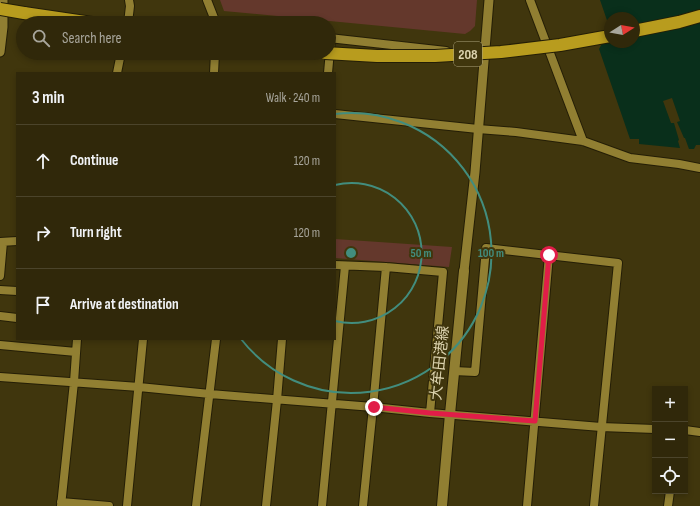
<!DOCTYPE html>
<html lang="en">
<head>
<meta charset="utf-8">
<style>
  body { margin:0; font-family:"Sofia Sans Condensed","Noto Sans JP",sans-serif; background:#3c3418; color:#f1f3f6 }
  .controls { position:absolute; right:12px; bottom:12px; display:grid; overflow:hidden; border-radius:0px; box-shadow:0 2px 6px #0003 }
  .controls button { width:36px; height:36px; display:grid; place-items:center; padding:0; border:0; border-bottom:1px solid #4b442b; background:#30280a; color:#f1f3f6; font:20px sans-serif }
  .compass { position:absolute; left:604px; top:12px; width:36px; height:36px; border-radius:50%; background:#30280a; box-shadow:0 2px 6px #0003; rotate:79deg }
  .stop { position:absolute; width:12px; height:12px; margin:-9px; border:3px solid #e11d48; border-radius:50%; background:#fff }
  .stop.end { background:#e11d48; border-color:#fff; box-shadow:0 1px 4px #0008 }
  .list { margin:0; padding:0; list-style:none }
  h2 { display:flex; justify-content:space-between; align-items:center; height:52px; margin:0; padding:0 16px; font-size:17px }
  h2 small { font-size:13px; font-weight:400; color:#a8a69c }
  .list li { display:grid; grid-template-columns:26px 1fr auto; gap:12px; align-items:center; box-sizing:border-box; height:72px; padding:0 16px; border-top:1px solid #4b442b }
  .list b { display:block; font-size:15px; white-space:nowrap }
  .list em { font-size:13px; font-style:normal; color:#a8a69c }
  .icon { flex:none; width:22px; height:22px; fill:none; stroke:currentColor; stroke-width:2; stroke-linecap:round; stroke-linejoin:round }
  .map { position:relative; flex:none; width:700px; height:506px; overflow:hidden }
  .search { position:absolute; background:#30280a; box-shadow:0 2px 6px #0003; left:16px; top:16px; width:320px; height:44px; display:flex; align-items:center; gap:10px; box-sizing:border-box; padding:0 14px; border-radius:22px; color:#a8a69c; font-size:15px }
  .panel { position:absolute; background:#30280a; box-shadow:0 2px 6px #0003; left:16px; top:72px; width:320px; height:268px; border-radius:0px }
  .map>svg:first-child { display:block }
</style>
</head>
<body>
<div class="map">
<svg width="700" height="506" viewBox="0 0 700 506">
  <rect width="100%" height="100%" fill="#40360d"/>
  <path fill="#64382c" d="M220,0H477L475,26L470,31L465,34L224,11Z
    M335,239L452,247L449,267L335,258Z"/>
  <path fill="#092f1b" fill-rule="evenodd" d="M600,0H700V145H696L694,149H689L685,138H684L677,122L680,121L672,98L663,101L671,123H674L679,140L678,141L680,148L639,144V139H630L599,49L610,29ZM610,18H634V42H610Z"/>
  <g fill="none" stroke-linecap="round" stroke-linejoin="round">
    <g stroke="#241e06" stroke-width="10">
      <path id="minor" d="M207,0L216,23
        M530,0L583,141
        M128,23L130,6L129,0
        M329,38L446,51
        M117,73L121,53
        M214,73L215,53
        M328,73L331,39
        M335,114L478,129L516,132L583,141L630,158L679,164L700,168
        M0,242L17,241
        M335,265L386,267L443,272L430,413
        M0,276L3,242
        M0,290L17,291
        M0,316L17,318
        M0,345L76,352
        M454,371L475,372L486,248L618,263L594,506
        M0,377L139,387L210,394L373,407L430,413L601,427L655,429
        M685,430L700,432
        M61,502L109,506
        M61,506L74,382L77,339
        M127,506L143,339
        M196,506L216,339
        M266,506L277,400L282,339
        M322,506L345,266
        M363,506L373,407L386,267
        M527,506L549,255
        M668,506L670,491"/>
    </g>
    <g stroke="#241e06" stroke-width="11">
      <path id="tertiary" d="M0,52L3,27V0
        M464,271L475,172L489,0"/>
    </g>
    <g stroke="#241e06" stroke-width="12">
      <path id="secondary" d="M442,506L450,414L464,271"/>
    </g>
    <g stroke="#241e06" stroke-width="14">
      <path id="motorway" d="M24,13L92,23
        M634,31L679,22L700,16"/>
    </g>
    <use href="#minor" stroke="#917f32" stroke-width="8"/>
    <use href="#tertiary" stroke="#917f32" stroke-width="9"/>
    <use href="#secondary" stroke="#917f32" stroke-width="10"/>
    <use href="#motorway" stroke="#b89c1e" stroke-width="12"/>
    <g stroke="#241e06" stroke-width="14" stroke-linecap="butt">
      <path id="motorway-bridge" d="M0,9L24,13
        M325,53L377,56H435L501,52L560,45L610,36"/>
    </g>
    <use href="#motorway-bridge" stroke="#b89c1e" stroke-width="12"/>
  </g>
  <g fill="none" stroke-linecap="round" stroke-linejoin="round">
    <path stroke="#e11d48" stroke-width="5" d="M374,407L430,413L535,421L549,255"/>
  </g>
  <g fill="none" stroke="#428d7e" stroke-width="2">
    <path d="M335 185A70 70 0 1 1 335 321"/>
    <path d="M335 114A140 140 0 1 1 241 339"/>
  </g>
  <g text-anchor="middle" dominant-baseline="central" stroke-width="4" stroke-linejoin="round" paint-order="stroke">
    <rect fill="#40360d" stroke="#ada47e" stroke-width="1" x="454" y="42" width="28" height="24" rx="3"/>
    <g font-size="14" font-weight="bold" fill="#dcd3af">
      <text x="468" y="54">208</text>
    </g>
    <g font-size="15" fill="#dcd3af" stroke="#40360d">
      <text transform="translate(440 363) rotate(-84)">大牟田港線</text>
    </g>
  </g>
  <circle cx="351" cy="253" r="6" fill="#428d7e" stroke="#40360d" stroke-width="2"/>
  <g font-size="12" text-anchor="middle" font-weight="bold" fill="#428d7e" stroke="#40360d" stroke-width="4" stroke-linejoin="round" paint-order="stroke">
    <text x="421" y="257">50 m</text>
    <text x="491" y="257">100 m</text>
  </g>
</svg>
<div class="controls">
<button>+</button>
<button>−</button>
<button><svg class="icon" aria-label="locate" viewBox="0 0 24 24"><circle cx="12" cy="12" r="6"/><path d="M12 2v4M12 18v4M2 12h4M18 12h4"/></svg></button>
</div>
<svg class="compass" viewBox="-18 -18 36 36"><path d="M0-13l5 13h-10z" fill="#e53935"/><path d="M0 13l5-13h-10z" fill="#a8a69c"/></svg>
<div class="stop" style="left:549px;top:255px"></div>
<div class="stop end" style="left:374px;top:407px"></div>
<div class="search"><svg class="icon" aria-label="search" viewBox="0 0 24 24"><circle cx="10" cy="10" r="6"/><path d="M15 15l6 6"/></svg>Search here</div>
<section class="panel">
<h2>3 min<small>Walk · 240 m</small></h2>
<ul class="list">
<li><svg class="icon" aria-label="ahead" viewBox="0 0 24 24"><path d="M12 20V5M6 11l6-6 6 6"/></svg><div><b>Continue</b></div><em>120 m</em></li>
<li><svg class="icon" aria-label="right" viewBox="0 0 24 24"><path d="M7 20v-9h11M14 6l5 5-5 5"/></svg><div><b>Turn right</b></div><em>120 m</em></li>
<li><svg class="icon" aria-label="arrive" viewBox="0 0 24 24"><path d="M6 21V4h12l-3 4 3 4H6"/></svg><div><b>Arrive at destination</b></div></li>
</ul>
</section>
</div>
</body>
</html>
